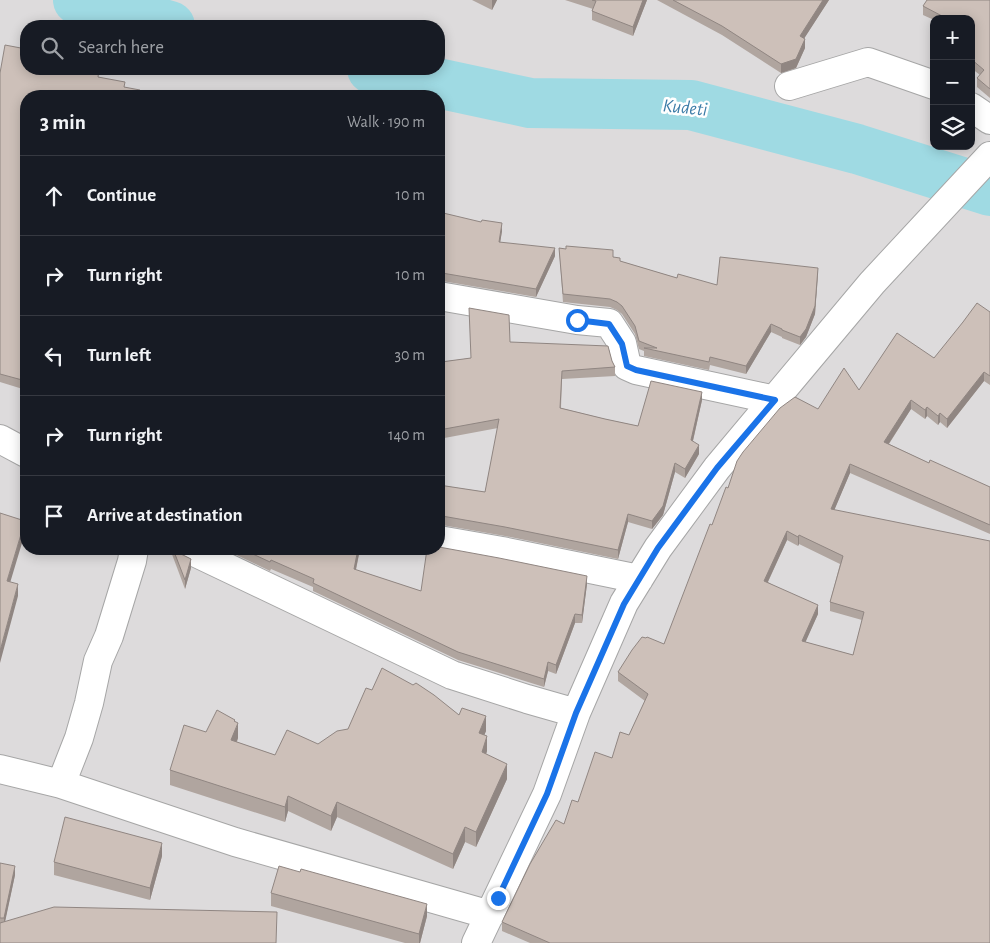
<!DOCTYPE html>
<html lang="en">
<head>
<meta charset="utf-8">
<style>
  body { margin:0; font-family:"Alegreya Sans",sans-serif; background:#20242c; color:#f1f3f6 }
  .controls { position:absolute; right:15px; top:15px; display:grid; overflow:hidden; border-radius:10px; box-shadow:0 2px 12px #0003 }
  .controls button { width:45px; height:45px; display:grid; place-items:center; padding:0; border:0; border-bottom:1px solid #363941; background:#171b24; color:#f1f3f6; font:25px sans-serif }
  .stop { position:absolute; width:15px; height:15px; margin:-11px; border:4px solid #1a73e8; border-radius:50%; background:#fff }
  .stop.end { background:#1a73e8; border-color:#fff; box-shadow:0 1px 5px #0008 }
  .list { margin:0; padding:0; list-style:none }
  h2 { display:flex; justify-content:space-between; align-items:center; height:65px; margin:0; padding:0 20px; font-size:21px }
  h2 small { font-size:16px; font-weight:400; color:#9ea1a6 }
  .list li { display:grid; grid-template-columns:32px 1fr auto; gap:15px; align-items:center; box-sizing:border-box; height:80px; padding:0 20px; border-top:1px solid #363941 }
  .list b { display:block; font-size:19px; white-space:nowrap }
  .list em { font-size:16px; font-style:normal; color:#9ea1a6 }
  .icon { flex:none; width:28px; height:28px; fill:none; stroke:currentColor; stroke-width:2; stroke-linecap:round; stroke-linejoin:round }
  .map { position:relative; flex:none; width:990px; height:943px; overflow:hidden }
  .search { position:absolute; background:#171b24; box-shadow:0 2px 12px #0003; left:20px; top:20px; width:425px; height:55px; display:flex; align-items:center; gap:12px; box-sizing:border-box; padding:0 18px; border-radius:20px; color:#9ea1a6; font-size:19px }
  .panel { position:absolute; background:#171b24; box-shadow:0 2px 12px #0003; left:20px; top:90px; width:425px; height:465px; border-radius:20px }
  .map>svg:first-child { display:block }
</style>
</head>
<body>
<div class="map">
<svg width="990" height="943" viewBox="0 0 990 943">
  <rect width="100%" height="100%" fill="#f0ebe4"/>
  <path fill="#dddbdc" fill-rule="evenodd" d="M0,0H990V943H0ZM934,19H971V146H934ZM26,26H439V69H26ZM26,96H439V549H26Z"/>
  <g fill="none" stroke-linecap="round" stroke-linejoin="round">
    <path stroke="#9fdae3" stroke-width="9" d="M109,9L110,0"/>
    <path stroke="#9fdae3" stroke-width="50" d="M78,0L170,26
      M372,69L530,103L691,105L857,149L990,191"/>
    <g stroke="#a6a6a6" stroke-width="30">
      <path id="minor" d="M789,86L868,62L934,85
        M971,107L990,120
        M439,296L577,320L609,323L622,343L627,366L636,370L775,400
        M0,439L26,453
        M439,540L502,551L639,579
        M188,549L452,675L527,699L576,713
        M0,769L61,784L79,738L89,703L98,661L109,636L132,561L134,549
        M61,784L235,842L490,915
        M476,943L547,794L576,713L624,603L658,548L717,468L872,283L990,156"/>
    </g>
    <use href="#minor" stroke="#fff" stroke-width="28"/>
  </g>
  <path fill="#b0a59f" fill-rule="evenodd" d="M472,0H497L492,10Z
    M565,0H647L633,36L592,20V11L593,9Z
    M657,0H829L804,38L805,48L796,68L781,73L722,35Z
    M990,0V98L977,87V78L980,75L971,68V19H934V20L923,15V6Z
    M0,73L99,77L125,87L140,96H26V390L0,382Z
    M439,212L502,231L500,242L555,256L536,297L442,281H439Z
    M559,248L613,258L620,261L677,278L717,285L818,276L815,314L806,337L800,345L782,338V337L771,332L746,374L710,365L709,370L644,356V351L639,349L635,334L622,314L617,310L610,307L563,302Z
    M990,312V385L984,381L947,428L940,422L938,425L927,416L925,419L911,409L889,444L929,463L990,487V534L850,473L834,510L990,943H530L502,931V922L578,802L629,735L645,701L618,681V672L664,644L728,488L818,409L859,390L934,358ZM787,540L798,546L799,544L840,564L830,602V611L862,620L853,655L805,642L818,614L768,582Z
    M510,342L612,361L615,367V376L562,379L561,408L605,419L638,426L702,400L693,441L699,454L685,478L675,472L663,515L652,529L628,522L618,559L505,536L442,525H439V485L485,492L498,428L439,439V369H441V362L471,358Z
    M170,549H175L191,568L185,589Z
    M224,549H360L356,570L421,591L587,584L582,623H575L556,674L548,671L544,687L458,660L313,591V587L271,569L270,571Z
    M372,690L459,715L486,731L484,735L487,751L486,754L507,779L476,847L465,842L453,869L337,817L331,831L288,811L285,822L170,785V770L206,732L235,722L238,738L237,742L275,755L318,744L348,729Z
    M162,856L150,900L54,875V862Z
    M0,863L15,875L0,943Z
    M271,893L427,916L420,943H405L271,906Z"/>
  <path fill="#908682" d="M492,0H497L492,10Z
    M643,0H647L633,36V27Z
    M823,0H829L800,45V36Z
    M805,39V48L796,68L781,73V64Z
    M502,223V231L499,250V242Z
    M555,248V256L536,297V289Z
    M818,268L815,314L806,337L800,345V337Z
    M771,324V332L746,374V366Z
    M984,372V381L947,428V419Z
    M702,392V400L691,449V440Z
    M911,400V409L884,451V442Z
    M927,407V416L925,419V410Z
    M940,413V422L938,425V416Z
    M699,445V454L685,478V469Z
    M675,463V472L663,515L652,529V521Z
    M850,464V473L831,518V509Z
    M628,514V522L618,559V550Z
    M25,521V533L7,593V581Z
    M787,531V540L764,590V581Z
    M799,535V544L798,546V537Z
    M358,549H360L354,578V569Z
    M191,559V568L185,589V580Z
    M587,576V584L582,623V615Z
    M18,584V596L0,663V651Z
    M818,605V614L802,650V641Z
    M575,614V623L556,674V665Z
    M548,662V671L544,687V679Z
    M486,716V731L479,748V733Z
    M235,720V731L238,723V738L231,755V740Z
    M487,736V751L482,767V752Z
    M507,764V779L476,847V832Z
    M288,796V811L285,822V807Z
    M337,802V817L331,831V816Z
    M465,827V842L453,869V854Z
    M162,843V856L150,900V888Z
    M15,866V875L4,927V918Z
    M427,904V916L420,943H419V934Z"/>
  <path fill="#cdc0b9" stroke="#908682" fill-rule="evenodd" d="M592,0H643L633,27L592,11L596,1Z
    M673,0H823L800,36L805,39L796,59L781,64L722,26Z
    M927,0H990V89L977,78L984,70L971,59V19H940L942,16L923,6Z
    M5,45L26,49V69H99L98,77L125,82L124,87L140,90L139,96H26V381L0,374V73Z
    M439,212L481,222L482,220L502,223L499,242L555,248L536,289L442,273H439Z
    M566,246L613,250V257L620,258V261L677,278L678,274L717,285L720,257L818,268L815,306L806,329L800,337L782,330V329L771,324L746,366L710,357L709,362L644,348H657L639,341L635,326L622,306L617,302L610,299L563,294L559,248L566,249Z
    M977,303L990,312V376L984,372L947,419L940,413L938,416L927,407L925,410L911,400L884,442L929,463L930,460L990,487V525L850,464L831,509L990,541V943H550L502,922L530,864L556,820L564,824L572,800L578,802L595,752L612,758L620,732L629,735L648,694L618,672L632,650L642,637L646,638L647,637L664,644L710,524L712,525L726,487L728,488L737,461L743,452L780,408L795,397L818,409L844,368L859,390L897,333L934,358L963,322ZM787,531L798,537L799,535L843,556L830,602L864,612L853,655L802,641L818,605L764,581Z
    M469,308L509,315L510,342L608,346L612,361L615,367L562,371L560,408L605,419L638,426L651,381L702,392L691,440L699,445L685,469L675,463L663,506L652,521L628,514L618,550L505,527L442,516H439V485L485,492L499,419L439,430V369H442L441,362L471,358Z
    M0,513L25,521L7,581L18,584L0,651Z
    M439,547L499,558L587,576L582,615L575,614L556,665L548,662L544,679L458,652L313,583L314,579L271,560L270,562L242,549H358L354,569L421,591L427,549H439Z
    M173,549H175L181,554L191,559L185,580Z
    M382,668L413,685L416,683L434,695L459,715L462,708L486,716L479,733L487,736L482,752L507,764L476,832L465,827L453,854L337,802L331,816L288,796L285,807L170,770L184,725L206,732L217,710L235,720L234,721L238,723L231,740L275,755L287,730L318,744L337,731L348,729L366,688L372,690Z
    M65,817L162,843L150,888L54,862Z
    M0,863L15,866L4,918H0Z
    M279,866L300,872L301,869L427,904L419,934L271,893Z
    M54,907L277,912L276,943H0V923Z"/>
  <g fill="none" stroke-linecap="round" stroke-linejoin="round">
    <path stroke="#1a73e8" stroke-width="6" d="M498,898L547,794L576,713L624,604L658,548L717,468L775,400L636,370L627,366L622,344L609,324L577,320"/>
  </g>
  <g text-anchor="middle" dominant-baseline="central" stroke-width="5" stroke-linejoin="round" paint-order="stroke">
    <g font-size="19" font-style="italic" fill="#3c7ca7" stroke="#fff">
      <text transform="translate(685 108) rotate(6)">Kudeti</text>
    </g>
  </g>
</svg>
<div class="controls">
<button>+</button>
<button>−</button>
<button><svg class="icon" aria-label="layers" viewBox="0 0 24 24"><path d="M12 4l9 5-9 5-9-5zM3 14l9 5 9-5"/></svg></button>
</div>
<div class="stop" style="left:577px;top:320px"></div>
<div class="stop end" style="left:498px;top:898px"></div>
<div class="search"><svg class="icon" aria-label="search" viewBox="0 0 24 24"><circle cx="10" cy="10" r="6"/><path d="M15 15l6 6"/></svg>Search here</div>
<section class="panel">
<h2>3 min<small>Walk · 190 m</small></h2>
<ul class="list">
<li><svg class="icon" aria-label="ahead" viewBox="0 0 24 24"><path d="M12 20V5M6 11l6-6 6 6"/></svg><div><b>Continue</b></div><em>10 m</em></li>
<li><svg class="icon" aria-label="right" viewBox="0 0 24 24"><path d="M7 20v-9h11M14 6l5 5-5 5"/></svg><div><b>Turn right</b></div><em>10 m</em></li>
<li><svg class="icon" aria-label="left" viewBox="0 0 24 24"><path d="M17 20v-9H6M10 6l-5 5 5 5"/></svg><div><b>Turn left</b></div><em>30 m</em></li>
<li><svg class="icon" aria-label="right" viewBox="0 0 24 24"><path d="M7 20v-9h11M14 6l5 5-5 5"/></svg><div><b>Turn right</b></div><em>140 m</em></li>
<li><svg class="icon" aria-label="arrive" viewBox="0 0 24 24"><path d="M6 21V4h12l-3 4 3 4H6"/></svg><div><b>Arrive at destination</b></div></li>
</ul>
</section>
</div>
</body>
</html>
